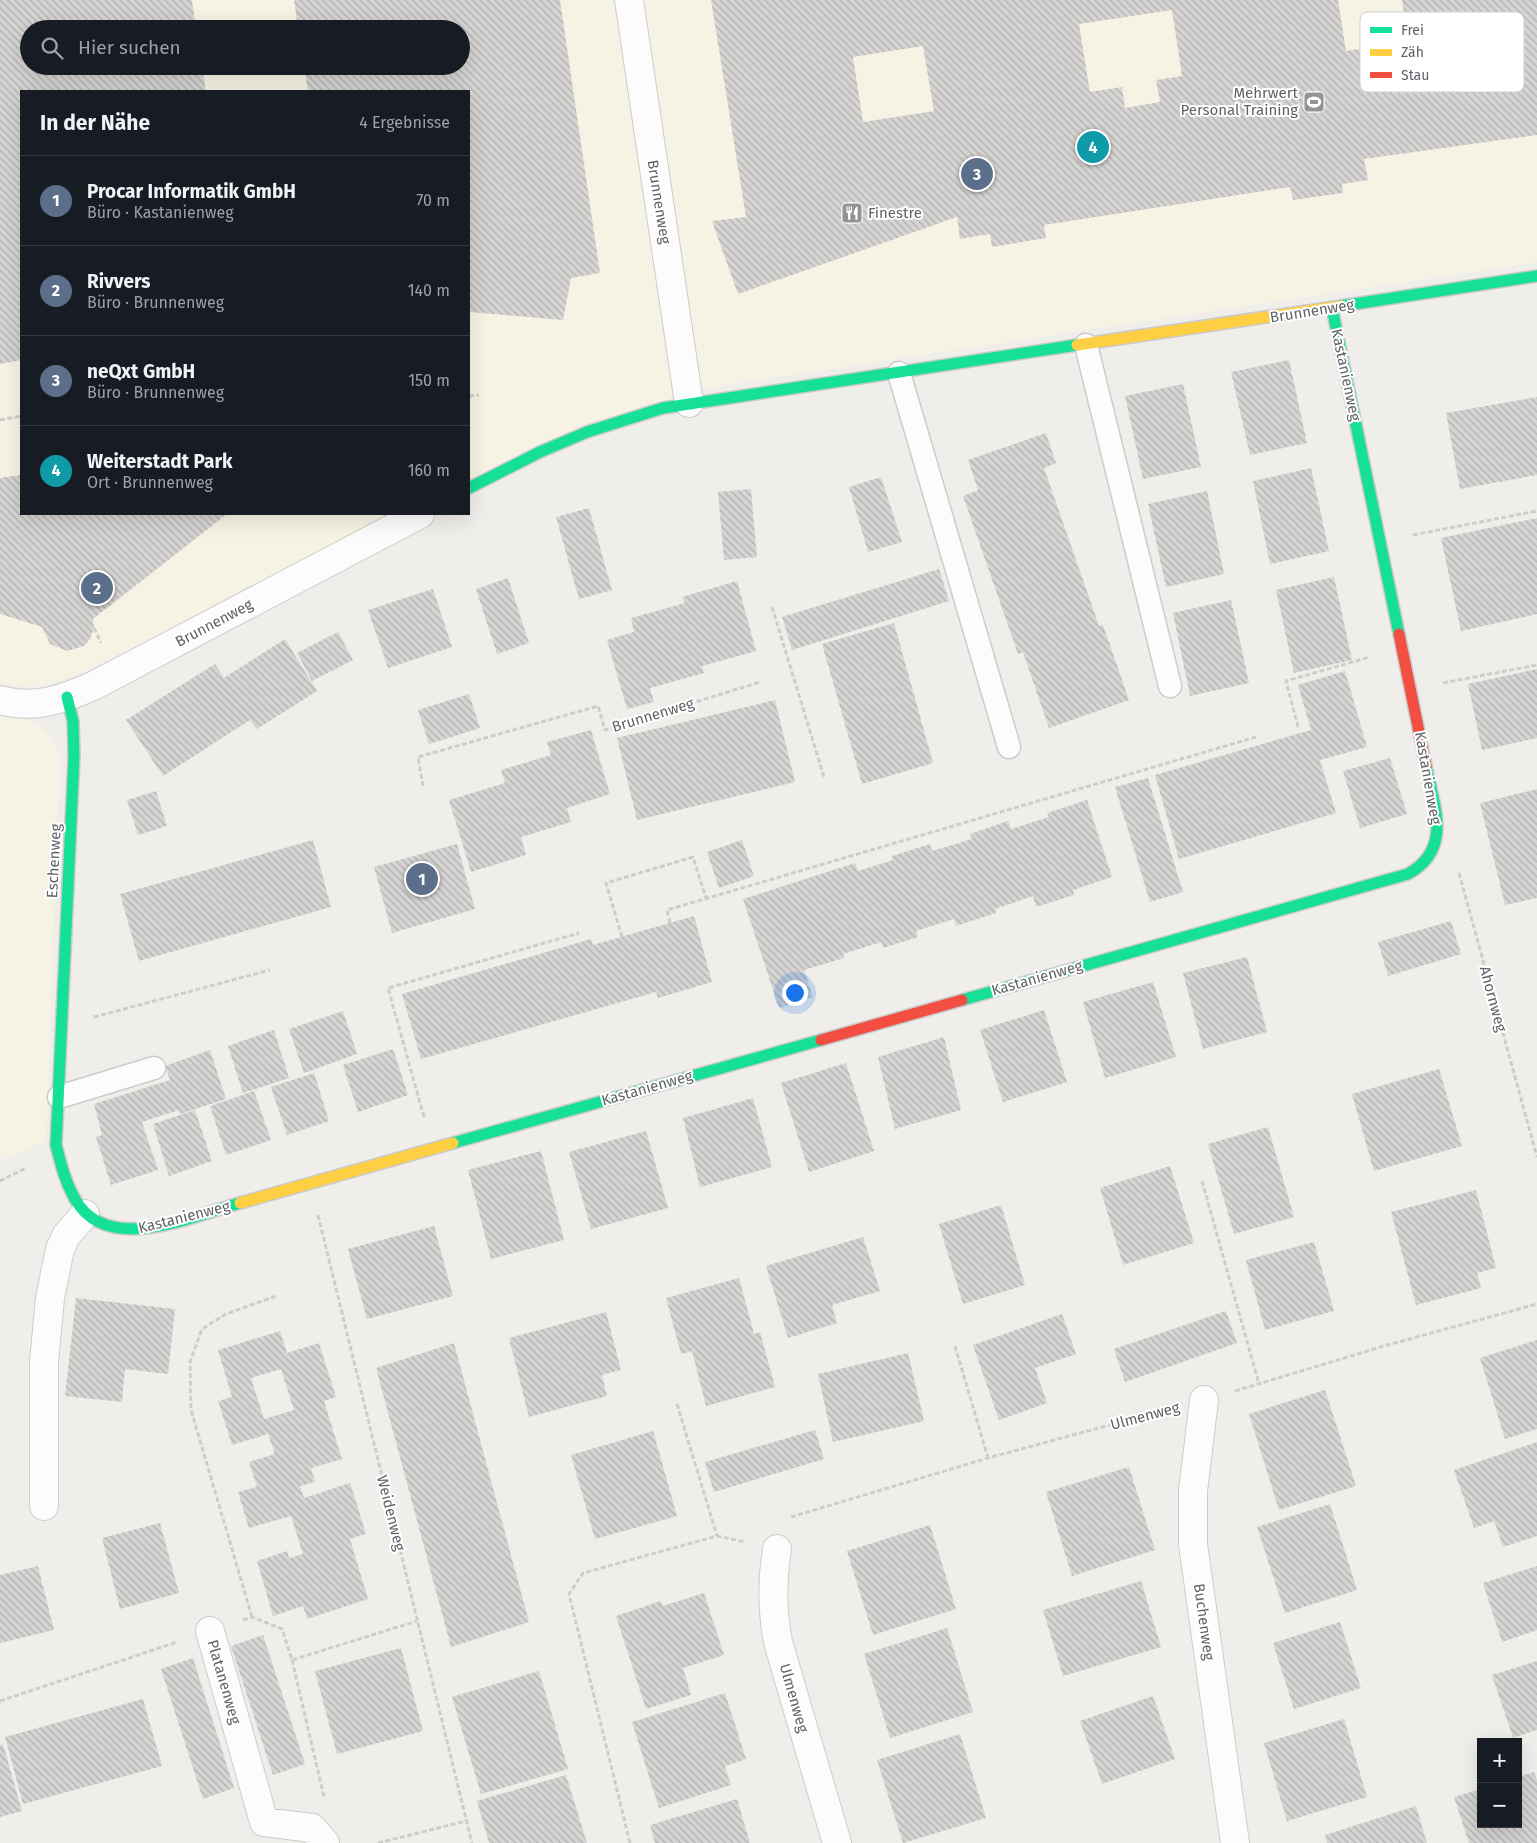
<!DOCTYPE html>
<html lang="de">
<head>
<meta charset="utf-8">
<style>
  body { margin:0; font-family:"Fira Sans",sans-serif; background:#242831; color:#f1f3f6 }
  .controls { position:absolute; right:15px; bottom:15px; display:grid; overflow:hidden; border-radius:0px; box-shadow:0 5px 20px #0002 }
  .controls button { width:45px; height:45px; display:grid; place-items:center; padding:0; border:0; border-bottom:1px solid #363941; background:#171b24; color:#f1f3f6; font:25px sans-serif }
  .you { position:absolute; left:794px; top:992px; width:18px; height:18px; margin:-12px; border:4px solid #fff; border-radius:50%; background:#1a73e8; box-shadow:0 0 0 8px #1a73e833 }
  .badge { display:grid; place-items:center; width:32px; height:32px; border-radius:50%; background:#0b8043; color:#fff; font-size:16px; font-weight:700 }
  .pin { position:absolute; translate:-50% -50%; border:2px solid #fff; box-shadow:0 1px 5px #0006 }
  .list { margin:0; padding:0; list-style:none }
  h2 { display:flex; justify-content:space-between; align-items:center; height:65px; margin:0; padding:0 20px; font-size:21px }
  h2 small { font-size:16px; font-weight:400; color:#9ea1a6 }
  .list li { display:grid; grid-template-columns:32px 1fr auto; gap:15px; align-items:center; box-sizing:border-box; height:90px; padding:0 20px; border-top:1px solid #363941 }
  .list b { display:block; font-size:19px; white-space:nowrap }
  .list p { margin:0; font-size:16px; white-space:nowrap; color:#9ea1a6 }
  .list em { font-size:16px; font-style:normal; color:#9ea1a6 }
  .icon { flex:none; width:28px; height:28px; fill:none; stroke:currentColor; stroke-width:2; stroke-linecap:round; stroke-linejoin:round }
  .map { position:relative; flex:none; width:1537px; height:1843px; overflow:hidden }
  .search { position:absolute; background:#171b24; box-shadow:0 5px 20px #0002; left:20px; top:20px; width:450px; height:55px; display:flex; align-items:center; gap:12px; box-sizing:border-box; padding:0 18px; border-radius:28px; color:#9ea1a6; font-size:19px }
  .panel { position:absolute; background:#171b24; box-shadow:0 5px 20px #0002; left:20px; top:90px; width:450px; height:425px; border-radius:0px }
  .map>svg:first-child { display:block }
</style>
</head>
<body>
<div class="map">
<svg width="1537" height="1843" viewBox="0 0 1537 1843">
  <defs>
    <pattern id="building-back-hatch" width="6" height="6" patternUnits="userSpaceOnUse" patternTransform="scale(1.25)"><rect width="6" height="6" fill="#d6d5d3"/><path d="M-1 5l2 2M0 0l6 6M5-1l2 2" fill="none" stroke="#b1b0af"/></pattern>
  </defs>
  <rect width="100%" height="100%" fill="#efeeea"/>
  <path fill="#f7f3e4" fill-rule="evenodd" d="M0,0H1537V262L698,389L469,482V91H21V514H404L87,671L34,688L0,682ZM29,29H461V66H29Z
    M0,714L21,716L44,730L60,754L46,1141L0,1161Z"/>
  <path fill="url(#building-back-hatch)" fill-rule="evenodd" d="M0,0H192L196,29H29V66H202L206,91H21V360L0,364Z
    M294,0H560L600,273L571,278L563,320L469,312V91H308L304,66H461V29H298Z
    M711,0H1338L1346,51L1408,42L1402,0H1537V135L1364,159L1368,180L1342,184L1343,193L1293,200L1290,187L1044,225L1046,238L992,247L990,234L960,239L957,217L738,294L712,221L746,217ZM1172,10L1182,76L1156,80L1160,102L1125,108L1122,87L1090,92L1079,24ZM923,46L934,111L863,122L853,57Z
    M1289,360L1307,443L1250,455L1231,372Z
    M1183,384L1201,467L1143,479L1125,396Z
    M1537,397V475L1460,489L1446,413Z
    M1046,433L1056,463L1044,468L1099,626L1103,625L1129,700L1049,728L1023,652L1018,654L963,496L978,490L968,460Z
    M1311,468L1329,551L1270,564L1253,481Z
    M21,475V514H227L93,619L94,628L90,639L84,646L67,651L50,644L42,627L0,614V478Z
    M881,477L902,542L868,552L849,487Z
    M751,489L757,557L724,560L718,492Z
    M1207,491L1224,574L1166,587L1148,504Z
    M589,508L612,590L579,599L556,517Z
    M1537,518V614L1461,631L1441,538Z
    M939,569L949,601L792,650L782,617Z
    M1334,577L1352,660L1294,673L1276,590Z
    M508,578L529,643L497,654L476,589Z
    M737,581L756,651L702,666L704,673L650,688L654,702L627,709L607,640L634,632L631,618L685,603L682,597Z
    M433,589L452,647L388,668L368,610Z
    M1231,600L1249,683L1190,696L1173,613Z
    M894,623L933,763L862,784L822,644Z
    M338,632L353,660L312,681L297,653Z
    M285,639L317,691L257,729L250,720L163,776L126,720L215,664L224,678Z
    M1537,669V738L1482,750L1468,684Z
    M1345,671L1367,747L1320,760L1336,813L1179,859L1155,775L1311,730L1298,685Z
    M469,694L480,728L429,744L418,710Z
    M775,700L795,782L637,820L617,738Z
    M591,730L610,794L567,808L571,822L521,837L526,855L471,872L449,800L505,783L501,770L551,755L547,742Z
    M1390,758L1407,814L1360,828L1343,771Z
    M1148,778L1183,892L1150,902L1115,787Z
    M1537,789V898L1505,905L1480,803Z
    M156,791L167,826L138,835L127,800Z
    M1087,800L1112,877L1073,890L1074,895L1036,907L1033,896L995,909L996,913L956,926L954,919L916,931L918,937L883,948L881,942L843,954L844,958L804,970L813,997L779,1008L743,899L855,863L858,871L893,860L892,856L930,844L932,851L972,839L970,834L1008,821L1011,829L1049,817L1047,813Z
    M313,840L331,907L139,961L120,894Z
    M742,840L754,876L719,888L707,852Z
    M457,844L475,909L392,933L374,867Z
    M694,916L712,982L658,998L656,992L421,1059L402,994L591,939L593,945Z
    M1451,921L1461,954L1388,976L1378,942Z
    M1247,957L1267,1032L1203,1049L1183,973Z
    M1153,982L1176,1057L1105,1078L1083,1002Z
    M1044,1010L1067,1082L1003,1102L980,1030Z
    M343,1011L357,1054L304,1073L289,1029Z
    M274,1030L289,1078L243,1093L228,1046Z
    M944,1037L961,1110L895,1129L878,1057Z
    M393,1049L408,1095L358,1112L343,1065Z
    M210,1050L226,1099L180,1114L179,1110L142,1122L158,1170L111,1185L96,1137L102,1135L94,1104L170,1080L165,1066Z
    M846,1063L874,1151L809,1172L781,1083Z
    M1439,1069L1462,1146L1374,1171L1352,1094Z
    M314,1073L329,1121L287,1135L271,1087Z
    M254,1091L271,1140L226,1155L210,1106Z
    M753,1098L772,1167L700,1187L683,1118Z
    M195,1110L212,1161L169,1176L153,1124Z
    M1268,1127L1294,1217L1234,1234L1208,1144Z
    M646,1131L668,1208L591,1229L569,1152Z
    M541,1151L564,1240L491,1259L468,1170Z
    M1170,1166L1194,1243L1123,1265L1100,1188Z
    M1476,1190L1496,1268L1477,1273L1481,1288L1416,1305L1391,1212Z
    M1001,1205L1025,1285L963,1304L939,1224Z
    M434,1226L453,1296L367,1319L348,1249Z
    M863,1237L880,1291L832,1305L837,1323L788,1338L766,1266Z
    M1314,1242L1334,1311L1265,1330L1246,1260Z
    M739,1278L754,1334L760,1332L775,1387L706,1406L692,1351L681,1354L666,1298Z
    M76,1298L175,1309L168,1374L125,1369L122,1402L65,1396Z
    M1226,1311L1237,1343L1125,1382L1114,1349Z
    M606,1312L621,1370L602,1375L607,1396L529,1417L509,1338Z
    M1062,1314L1076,1354L1035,1368L1047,1403L999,1420L973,1345Z
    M280,1331L287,1353L319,1343L336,1397L324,1401L342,1459L311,1468L315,1482L300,1486L304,1498L350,1483L366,1534L350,1539L368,1599L307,1619L303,1606L273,1616L257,1561L287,1551L289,1558L303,1554L291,1516L249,1528L238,1492L257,1487L249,1462L275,1454L268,1434L232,1445L218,1401L232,1397L218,1350ZM281,1369L294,1410L264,1419L251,1378Z
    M1537,1340V1429L1505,1439L1480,1358Z
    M454,1343L529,1622L451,1647L376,1368Z
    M908,1353L924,1421L833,1442L818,1374Z
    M1325,1390L1356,1486L1279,1510L1249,1414Z
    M815,1430L824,1459L714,1492L705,1462Z
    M653,1431L677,1516L595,1539L571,1455Z
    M1537,1442V1536L1503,1547L1494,1521L1474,1528L1454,1470Z
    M1129,1467L1155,1550L1072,1576L1046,1492Z
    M1330,1504L1357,1590L1285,1613L1257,1527Z
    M160,1523L179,1593L120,1609L102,1538Z
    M930,1525L956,1609L873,1635L847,1551Z
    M38,1566L54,1630L0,1643V1575Z
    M1537,1566V1630L1502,1642L1483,1583Z
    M1141,1581L1161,1647L1063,1676L1043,1610Z
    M704,1593L724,1655L683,1668L691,1695L646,1709L616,1616L661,1601L663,1606Z
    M1340,1622L1361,1688L1294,1709L1273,1643Z
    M947,1628L973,1712L890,1738L864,1654Z
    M263,1635L305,1764L273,1775L231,1646Z
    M401,1648L423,1731L337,1754L315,1671Z
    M193,1658L234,1788L203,1799L161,1669Z
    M1537,1661V1730L1513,1738L1492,1675Z
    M539,1671L568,1769L481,1794L452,1697Z
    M725,1693L746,1759L725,1766L731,1785L659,1808L632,1722Z
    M1153,1696L1175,1759L1102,1784L1080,1721Z
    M143,1699L162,1766L23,1804L5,1737Z
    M1344,1719L1367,1797L1287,1821L1264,1743Z
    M960,1734L986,1818L903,1843L877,1760Z
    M3,1744L22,1811L0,1817V1745Z
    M1534,1772L1537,1780V1843H1469L1454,1797L1481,1789V1824H1518V1777Z
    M566,1775L587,1843H489L477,1801Z
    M737,1799L750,1843H655L650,1825Z
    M1416,1806L1427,1843H1327L1325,1835Z"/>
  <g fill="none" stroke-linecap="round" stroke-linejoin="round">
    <g stroke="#cbcccc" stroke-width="25">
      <path id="lane" d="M1086,345L1170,686
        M899,373L1009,747
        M59,1097L154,1068"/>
    </g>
    <g stroke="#cbcccc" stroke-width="30">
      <path id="street" d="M629,0L689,403
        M0,700C34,710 64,699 95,685L420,514
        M1204,1400L1193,1491V1544L1235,1843
        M44,1506V1362L50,1298L60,1249L66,1236L85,1214
        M777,1549C772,1582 772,1609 778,1642L837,1843
        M210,1631L264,1822L312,1828L325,1843"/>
    </g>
    <g stroke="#cacacb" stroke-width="14">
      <path id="fast" d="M1341,306L1537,276
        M1332,308L1399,634
        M469,488L540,452L587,432L663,408L1077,345
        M67,697L73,721L74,757L56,1145C61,1164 65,1182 75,1199C107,1256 192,1216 240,1203
        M962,1000L1408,874C1453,849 1434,807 1426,766
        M453,1143L821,1040"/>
    </g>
    <g stroke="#cacacb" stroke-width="14">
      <path id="slow" d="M1077,345L1341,306
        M240,1203L453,1143"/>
    </g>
    <g stroke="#cacacb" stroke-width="14">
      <path id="jam" d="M1399,634L1426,766
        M821,1040L962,1000"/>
    </g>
    <path stroke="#cacfcc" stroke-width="3" stroke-dasharray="5 2.5" stroke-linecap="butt" d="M469,396L479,395
      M0,420L21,416
      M1413,535L1537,511
      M772,607L824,777
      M94,628L101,643
      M1443,683L1537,665
      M1298,727L1286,681L1370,657
      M423,786L418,757L598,706L605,730L760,682
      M1459,873L1537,1157
      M670,923L667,910L1256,737
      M622,937L606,883L693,857L706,898
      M94,1017L270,970
      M424,1117L388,988L579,933
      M0,1181L26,1168
      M1202,1181L1259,1384
      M318,1215L472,1843
      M955,1346L988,1458
      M1235,1391L1384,1346L1537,1304
      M677,1404L717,1536
      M791,1517L988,1458L1169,1409
      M252,1617L191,1410L190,1362L202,1329L226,1314L276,1296
      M243,1620L252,1617L282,1629L292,1660L417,1621
      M292,1660L324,1797
      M0,1701L177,1642
      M378,1843L466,1821
      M630,1843L569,1594L583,1573L717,1536L745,1542"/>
    <use href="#lane" stroke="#fdfcfc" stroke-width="22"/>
    <use href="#street" stroke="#fdfcfc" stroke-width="28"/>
    <use href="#fast" stroke="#16e098" stroke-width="11"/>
    <use href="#slow" stroke="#ffcf43" stroke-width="11"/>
    <use href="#jam" stroke="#f24e42" stroke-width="11"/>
  </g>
  <defs>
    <g id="stadium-square" transform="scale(1.125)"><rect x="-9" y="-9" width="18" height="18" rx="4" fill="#919496" stroke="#fff"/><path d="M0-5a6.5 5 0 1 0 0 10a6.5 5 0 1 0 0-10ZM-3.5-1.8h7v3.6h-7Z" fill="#fff"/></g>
    <g id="restaurant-square" transform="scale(1.125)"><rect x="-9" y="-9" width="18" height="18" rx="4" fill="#919496" stroke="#fff"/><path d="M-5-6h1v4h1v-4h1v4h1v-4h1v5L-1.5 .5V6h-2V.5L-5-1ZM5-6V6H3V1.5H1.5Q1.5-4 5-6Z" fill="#fff"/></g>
  </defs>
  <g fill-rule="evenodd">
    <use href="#stadium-square" x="1314" y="102"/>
    <use href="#restaurant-square" x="852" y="213"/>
  </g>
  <g text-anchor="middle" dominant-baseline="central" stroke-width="4" stroke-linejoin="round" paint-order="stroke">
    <g font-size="15" fill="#5f6368" stroke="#fff" text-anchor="end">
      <text x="1298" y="93">Mehrwert<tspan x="1298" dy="17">Personal Training</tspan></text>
      <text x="868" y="213" text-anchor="start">Finestre</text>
    </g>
    <g font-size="15" fill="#5f6368" stroke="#fff">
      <text transform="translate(659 202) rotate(81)">Brunnenweg</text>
      <text transform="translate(1312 311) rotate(-9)">Brunnenweg</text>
      <text transform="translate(1346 375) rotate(78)">Kastanienweg</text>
      <text transform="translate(214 623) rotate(-28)">Brunnenweg</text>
      <text transform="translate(653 715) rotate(-17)">Brunnenweg</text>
      <text transform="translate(1428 778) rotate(80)">Kastanienweg</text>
      <text transform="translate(54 861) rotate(-87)">Eschenweg</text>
      <text transform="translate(1037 978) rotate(-16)">Kastanienweg</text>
      <text transform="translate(1493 999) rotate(75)">Ahornweg</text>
      <text transform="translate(647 1088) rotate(-16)">Kastanienweg</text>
      <text transform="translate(184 1217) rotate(-14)">Kastanienweg</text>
      <text transform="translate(1145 1416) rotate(-15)">Ulmenweg</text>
      <text transform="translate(391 1513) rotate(76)">Weidenweg</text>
      <text transform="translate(1204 1622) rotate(82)">Buchenweg</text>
      <text transform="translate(224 1682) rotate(74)">Platanenweg</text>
      <text transform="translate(794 1698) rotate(74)">Ulmenweg</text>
    </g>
  </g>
  <rect x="1360" y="12" width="164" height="80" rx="8" fill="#fff" stroke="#cfd0d2" stroke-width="1"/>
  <rect x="1370" y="27" width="22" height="6" fill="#16e098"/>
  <rect x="1370" y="49" width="22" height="7" fill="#ffcf43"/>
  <rect x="1370" y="72" width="22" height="6" fill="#f24e42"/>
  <g font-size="14" fill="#5f6368">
    <text x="1401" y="35">Frei</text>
    <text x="1401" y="57">Zäh</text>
    <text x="1401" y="80">Stau</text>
  </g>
</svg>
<div class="controls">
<button>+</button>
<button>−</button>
</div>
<div class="you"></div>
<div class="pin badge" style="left:422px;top:879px;background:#5c6f8a">1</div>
<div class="pin badge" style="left:97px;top:588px;background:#5c6f8a">2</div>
<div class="pin badge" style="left:977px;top:174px;background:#5c6f8a">3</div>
<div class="pin badge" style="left:1093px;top:147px;background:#0f9aa8">4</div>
<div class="search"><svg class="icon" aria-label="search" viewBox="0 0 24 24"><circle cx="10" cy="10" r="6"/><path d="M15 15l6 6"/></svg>Hier suchen</div>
<section class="panel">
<h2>In der Nähe<small>4 Ergebnisse</small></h2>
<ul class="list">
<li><span class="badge" style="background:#5c6f8a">1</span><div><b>Procar Informatik GmbH</b><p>Büro · Kastanienweg</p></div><em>70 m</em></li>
<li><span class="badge" style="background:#5c6f8a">2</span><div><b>Rivvers</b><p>Büro · Brunnenweg</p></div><em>140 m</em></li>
<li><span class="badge" style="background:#5c6f8a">3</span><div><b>neQxt GmbH</b><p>Büro · Brunnenweg</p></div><em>150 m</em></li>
<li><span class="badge" style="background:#0f9aa8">4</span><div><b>Weiterstadt Park</b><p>Ort · Brunnenweg</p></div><em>160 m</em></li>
</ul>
</section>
</div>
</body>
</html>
